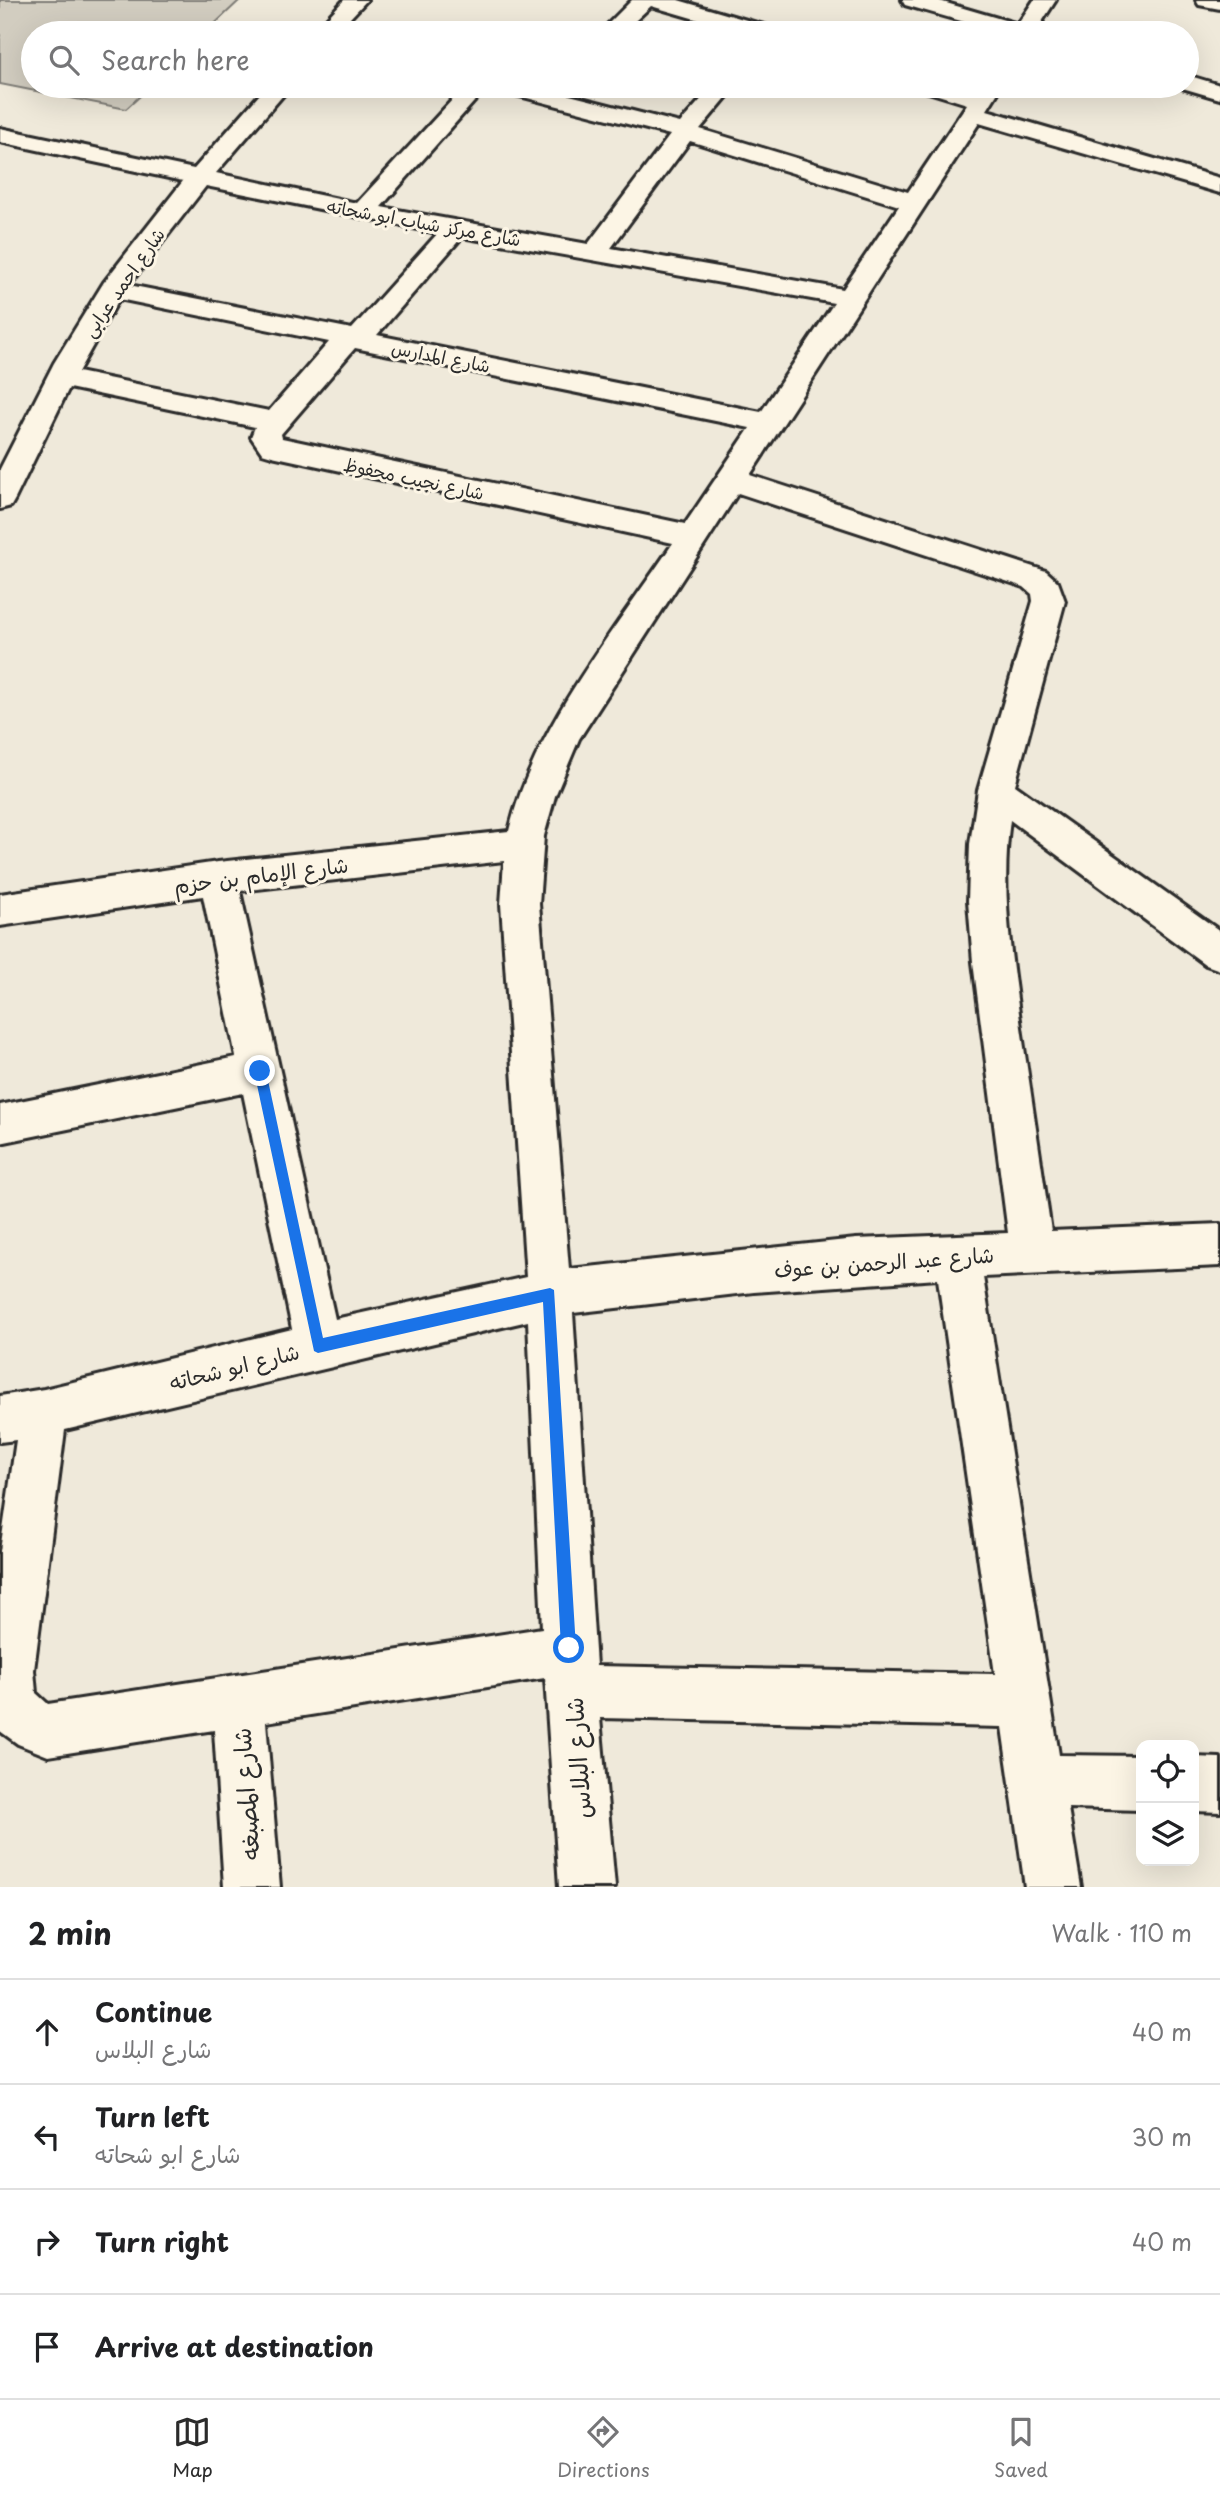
<!DOCTYPE html>
<html lang="en">
<head>
<meta charset="utf-8">
<style>
  body { margin:0; font-family:"Playpen Sans","Playpen Sans Arabic",sans-serif; background:#f2f2f2; color:#202124 }
  .controls { position:absolute; right:21px; bottom:21px; display:grid; overflow:hidden; border-radius:14px; box-shadow:0 7px 28px #0002 }
  .controls button { width:63px; height:63px; display:grid; place-items:center; padding:0; border:0; border-bottom:2px solid #e0e0e0; background:#fff; color:#202124; font:35px sans-serif }
  .stop { position:absolute; width:21px; height:21px; margin:-16px; border:5px solid #1a73e8; border-radius:50%; background:#fff }
  .stop.end { background:#1a73e8; border-color:#fff; box-shadow:0 2px 7px #0008 }
  .list { margin:0; padding:0; list-style:none }
  h2 { display:flex; justify-content:space-between; align-items:center; height:91px; margin:0; padding:0 28px; font-size:30px }
  h2 small { font-size:23px; font-weight:400; color:#757577 }
  .list li { display:grid; grid-template-columns:46px 1fr auto; gap:21px; align-items:center; box-sizing:border-box; height:105px; padding:0 28px; border-top:2px solid #e0e0e0 }
  .list b { display:block; font-size:26px; white-space:nowrap }
  .list p { margin:0; font-size:23px; white-space:nowrap; color:#757577 }
  .list em { font-size:23px; font-style:normal; color:#757577 }
  .icon { flex:none; width:38px; height:38px; fill:none; stroke:currentColor; stroke-width:2; stroke-linecap:round; stroke-linejoin:round }
  .map { position:relative; flex:none; width:1220px; height:1887px; overflow:hidden }
  .search { position:absolute; background:#fff; box-shadow:0 7px 28px #0002; left:21px; right:21px; top:21px; height:77px; display:flex; align-items:center; gap:18px; box-sizing:border-box; padding:0 24px; border-radius:38px; color:#757577; font-size:26px }
  .sheet { height:511px; background:#fff }
  nav { display:flex; justify-content:space-around; align-items:center; box-sizing:border-box; height:98px; border-top:2px solid #e0e0e0; background:#fff; font-size:19px; color:#757577 }
  nav a { display:grid; justify-items:center; gap:4px }
  nav .on { color:#2b2b2b }
  .map>svg:first-child { display:block }
</style>
</head>
<body>
<div class="map">
<svg width="1220" height="1887" viewBox="0 0 1220 1887">
  <rect width="100%" height="100%" fill="#efe9da"/>
  <filter id="ink" filterUnits="userSpaceOnUse"><feTurbulence type="fractalNoise" baseFrequency=".0143" numOctaves="2"/><feDisplacementMap in="SourceGraphic" scale="14" xChannelSelector="R" yChannelSelector="G"/><feConvolveMatrix kernelMatrix="1 2 1 2 8 2 1 2 1" color-interpolation-filters="sRGB"/></filter>
  <g filter="url(#ink)">
    <path fill="#d2cdc0" stroke="#7e7c76" stroke-width="2" d="M0,0H240L205,33H33V86H151L126,109L0,84Z"/>
    <g fill="none" stroke-linecap="round" stroke-linejoin="round">
      <g stroke="#2b2b2b" stroke-width="6">
        <path id="street" d="M344,0H367L336,33H313Z
          M632,0H678L774,28L777,33H743L651,6L622,33H599Z
          M902,0H936L1018,24L1034,0H1056L1036,31L1037,33H1003L905,5Z
          M1196,0H1220V9L1199,5Z
          M1187,75L1220,85V99L1179,87L1187,86Z
          M267,86H291L216,173L357,203L465,86H488L381,207L588,244L670,135L500,91L497,86H534L680,123L713,86H736L700,129L908,192L967,104L925,91L922,86H956L976,92L980,86H1002L987,110L1220,178V193L979,123L750,475L1046,571L1058,582L1065,601L1015,785L1220,931V970L1206,965L1010,820C1000,891 1012,963 1022,1034C1032,1099 1041,1165 1051,1231L1220,1224V1266L983,1277L1059,1755L1141,1756V1810L1068,1808L1081,1887H1025L1002,1727L600,1718L615,1887H559L545,1678L266,1722L280,1887H224L214,1730L48,1756L18,1744L0,1731V1551L16,1440L0,1442V1396L44,1389L292,1329L243,1093L0,1143V1105L236,1057L203,896L0,926V894L218,862L509,831C534,727 614,631 673,543L272,456L262,453L251,437L255,427L69,388L15,499L11,506L0,509V469L54,363L104,282L183,181L0,142V128L194,169ZM690,141L899,206L843,289L611,248ZM206,186L438,233L352,329L129,285ZM462,237L834,303L761,412L377,335ZM119,299L329,342L269,411L78,372ZM355,348L750,428L685,524L282,438L281,434ZM738,493L1024,587L1032,594L1033,601L978,790L970,844L968,901L973,962L1008,1233L856,1239L569,1269L539,904L544,836L555,796L579,739ZM504,861L501,904L526,1277L335,1319L240,891ZM938,1279L995,1674L596,1666L573,1313L754,1292ZM528,1321L542,1628L48,1704L36,1693L34,1670L65,1430Z
          M1194,1757L1220,1758V1812L1194,1811Z"/>
      </g>
      <use href="#street" fill="#fcf5e5" fill-rule="evenodd"/>
    </g>
  </g>
  <path fill="#1a73e8" d="M260,1065L266,1071L323,1338L550,1288L554,1290L576,1648L574,1654L569,1656L564,1654L561,1648L543,1302L318,1353L314,1351L254,1071Z"/>
  <g text-anchor="middle" dominant-baseline="central" stroke-width="6" stroke-linejoin="round" paint-order="stroke">
    <g font-size="18" fill="#2b2b2b" stroke="#fcf5e5">
      <text transform="translate(424 222) rotate(10)">شارع مركز شباب ابو شحاته</text>
      <text transform="translate(123 282) rotate(-55)">شارع احمد عرابى</text>
      <text transform="translate(441 356) rotate(11)">شارع المدارس</text>
      <text transform="translate(414 478) rotate(12)">شارع نجيب محفوظ</text>
    </g>
    <g font-size="21" fill="#2b2b2b" stroke="#fcf5e5">
      <text transform="translate(261 874) rotate(-7)">شارع الإمام بن حزم</text>
      <text transform="translate(884 1261) rotate(-4)">شارع عبد الرحمن بن عوف</text>
      <text transform="translate(234 1366) rotate(-14)">شارع ابو شحاته</text>
    </g>
    <g font-size="24" fill="#2b2b2b" stroke="#fcf5e5">
      <text transform="translate(577 1758) rotate(-94)">شارع البلاس</text>
      <text transform="translate(245 1794) rotate(-94)">شارع المصبغه</text>
    </g>
  </g>
</svg>
<div class="controls">
<button><svg class="icon" aria-label="locate" viewBox="0 0 24 24"><circle cx="12" cy="12" r="6"/><path d="M12 2v4M12 18v4M2 12h4M18 12h4"/></svg></button>
<button><svg class="icon" aria-label="layers" viewBox="0 0 24 24"><path d="M12 4l9 5-9 5-9-5zM3 14l9 5 9-5"/></svg></button>
</div>
<div class="stop" style="left:569px;top:1648px"></div>
<div class="stop end" style="left:260px;top:1071px"></div>
<div class="search"><svg class="icon" aria-label="search" viewBox="0 0 24 24"><circle cx="10" cy="10" r="6"/><path d="M15 15l6 6"/></svg>Search here</div>
</div>
<section class="sheet">
<h2>2 min<small>Walk · 110 m</small></h2>
<ul class="list">
<li><svg class="icon" aria-label="ahead" viewBox="0 0 24 24"><path d="M12 20V5M6 11l6-6 6 6"/></svg><div><b>Continue</b><p>شارع البلاس</p></div><em>40 m</em></li>
<li><svg class="icon" aria-label="left" viewBox="0 0 24 24"><path d="M17 20v-9H6M10 6l-5 5 5 5"/></svg><div><b>Turn left</b><p>شارع ابو شحاته</p></div><em>30 m</em></li>
<li><svg class="icon" aria-label="right" viewBox="0 0 24 24"><path d="M7 20v-9h11M14 6l5 5-5 5"/></svg><div><b>Turn right</b></div><em>40 m</em></li>
<li><svg class="icon" aria-label="arrive" viewBox="0 0 24 24"><path d="M6 21V4h12l-3 4 3 4H6"/></svg><div><b>Arrive at destination</b></div></li>
</ul>
</section>
<nav>
<a class="on"><svg class="icon" aria-label="map" viewBox="0 0 24 24"><path d="M3 6l6-2 6 2 6-2v14l-6 2-6-2-6 2zM9 4v14M15 6v14"/></svg>Map</a>
<a><svg class="icon" aria-label="directions" viewBox="0 0 24 24"><path d="M12 3l9 9-9 9-9-9zM9 14v-3h6M13 9l2 2-2 2"/></svg>Directions</a>
<a><svg class="icon" aria-label="saved" viewBox="0 0 24 24"><path d="M7 4h10v16l-5-4-5 4z"/></svg>Saved</a>
</nav>
</body>
</html>
